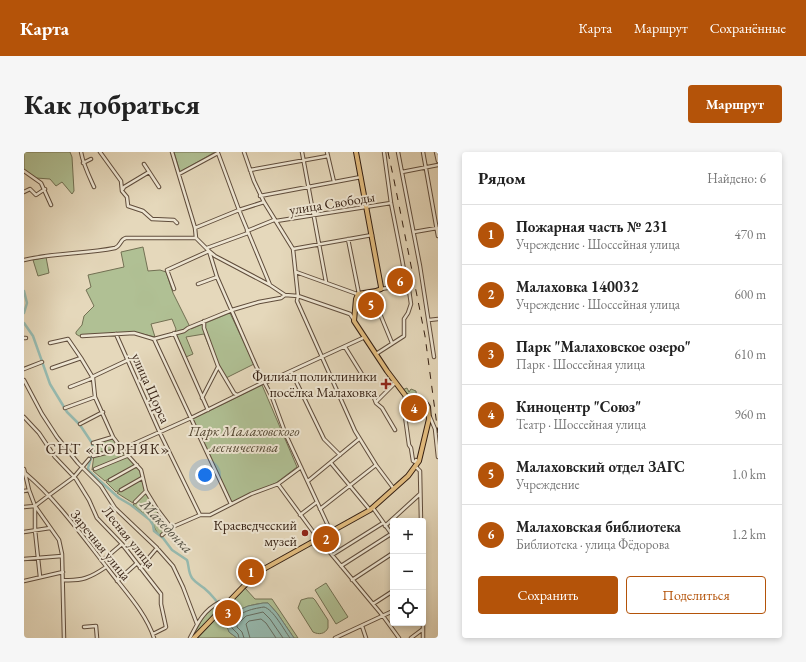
<!DOCTYPE html>
<html lang="ru">
<head>
<meta charset="utf-8">
<style>
  body { margin:0; font-family:"EB Garamond",serif; background:#f6f6f6; color:#222 }
  .controls { position:absolute; right:12px; bottom:12px; display:grid; overflow:hidden; border-radius:4px; box-shadow:0 2px 6px #0003 }
  .controls button { width:36px; height:36px; display:grid; place-items:center; padding:0; border:0; border-bottom:1px solid #e0e0e0; background:#fff; color:#222; font:20px sans-serif }
  .you { position:absolute; left:181px; top:323px; width:14px; height:14px; margin:-10px; border:3px solid #fff; border-radius:50%; background:#1a73e8; box-shadow:0 0 0 6px #1a73e833 }
  .badge { display:grid; place-items:center; width:26px; height:26px; border-radius:50%; background:#b45309; color:#fff; font-size:13px; font-weight:700 }
  .pin { position:absolute; translate:-50% -50%; border:2px solid #fff; box-shadow:0 1px 4px #0006 }
  .list { margin:0; padding:0; list-style:none }
  h2 { display:flex; justify-content:space-between; align-items:center; height:52px; margin:0; padding:0 16px; font-size:17px }
  h2 small { font-size:13px; font-weight:400; color:#767676 }
  .list li { display:grid; grid-template-columns:26px 1fr auto; gap:12px; align-items:center; box-sizing:border-box; height:60px; padding:0 16px; border-top:1px solid #e0e0e0 }
  .list b { display:block; font-size:15px; white-space:nowrap }
  .list p { margin:0; font-size:13px; white-space:nowrap; color:#767676 }
  .list em { font-size:13px; font-style:normal; color:#767676 }
  .actions { display:flex; gap:8px; padding:12px 16px }
  .actions a { flex:1; padding:9px 0; border:1px solid #b45309; border-radius:4px; text-align:center; font-size:14px; color:#b45309 }
  .actions .main { background:#b45309; color:#fff }
  .icon { flex:none; width:22px; height:22px; fill:none; stroke:currentColor; stroke-width:2; stroke-linecap:round; stroke-linejoin:round }
  .map { position:relative; flex:none; width:414px; height:486px; overflow:hidden; border-radius:4px }
  header { display:flex; align-items:center; gap:24px; box-sizing:border-box; height:56px; padding:0 20px; background:#b45309; color:#fff }
  header strong { font-size:19px }
  nav { display:flex; gap:22px; margin-inline-start:auto; font-size:14px }
  .intro { display:flex; align-items:center; justify-content:space-between; box-sizing:border-box; height:96px; padding:0 24px }
  h1 { margin:0; font-size:28px }
  .button { padding:10px 18px; border-radius:4px; background:#b45309; color:#fff; font-size:14px; font-weight:700 }
  main { display:flex; gap:24px; padding:0 24px }
  aside { flex:1; background:#fff; border-radius:4px; box-shadow:0 2px 6px #0003 }
  .map>svg:first-child { display:block }
</style>
</head>
<body>
<header>
<strong>Карта</strong>
<nav><a>Карта</a><a>Маршрут</a><a>Сохранённые</a></nav>
</header>
<div class="intro"><h1>Как добраться</h1><a class="button">Маршрут</a></div>
<main>
<div class="map">
<svg width="414" height="486" viewBox="0 0 414 486">
  <rect width="100%" height="100%" fill="#e5d8bb"/>
  <filter id="stains"><feTurbulence type="fractalNoise" baseFrequency=".005" numOctaves="4"/><feColorMatrix values="0 0 0 0 .2 0 0 0 0 .09 0 0 0 0 .02 0 0 0 .5 -.17"/></filter>
  <radialGradient id="worn" r=".72"><stop offset=".6" stop-color="#630" stop-opacity="0"/><stop offset="1" stop-color="#630" stop-opacity=".3"/></radialGradient>
  <path fill="#b0c094" stroke="#727053" d="M0,0H46L48,5L50,39L48,42L38,30L32,34L26,27L12,26L1,19L0,17Z
    M150,0H191L156,20Z
    M119,95L124,119L136,118L142,120L149,141L167,177L206,161L230,212L202,226L189,204L180,182L162,185L169,202L162,205L151,180L152,177L148,167L127,172L131,185L110,180L55,184L52,182V180L58,173L60,164L70,154L62,138L67,135L64,123L100,115L97,100Z
    M22,105L25,121L14,124L9,108Z
    M238,233L273,315L252,331L207,351L168,267Z
    M383,236L385,240L387,237L392,239L393,249L389,248L378,238Z
    M89,284L97,296L69,301L68,291Z
    M98,297L103,303L68,318L70,303Z
    M104,304L113,313L81,329L69,319Z
    M113,314L116,318L118,326L92,340L82,330Z
    M118,327L122,339L109,351L93,341Z
    M122,340L145,375L136,383C129,377 132,375 127,369C123,363 115,358 109,353Z
    M302,431L324,465L312,472L291,438Z
    M221,436L231,447H248L274,486H270L253,461L244,451C232,451 213,455 207,467C205,470 205,476 205,480L213,486H172Z
    M284,446H289L291,448L304,468V476C301,482 295,483 289,480L274,456L277,448Z
    M202,448L203,449L168,486C180,465 180,459 202,448Z"/>
  <path fill="#96bab0" stroke="#6f7c71" d="M239,451H244L253,461L270,486H213L205,480L203,475V472L207,466L215,458L224,454Z"/>
  <g fill="none" stroke-linecap="round" stroke-linejoin="round">
    <path stroke="#656c61" stroke-width="1" d="M215,486L214,482L207,475C212,460 227,457 240,455C249,457 260,478 266,486
      M220,486L218,480L213,475V473L222,464L239,460L246,467L259,486
      M226,486L222,472L225,469L237,467L242,471L252,486"/>
    <path stroke="#96bab0" stroke-width="2.5" d="M0,139L3,151L0,161
      M0,171L9,184L26,232L43,260L56,273L68,291L69,300L64,316L65,319L95,346L107,353L126,368L129,373L130,379L139,386L148,398L163,408C165,413 164,420 168,426C171,430 176,433 180,436C186,441 195,451 198,458H201L209,469"/>
    <g stroke="#604d3c" stroke-width="4.5">
      <path id="minor" d="M57,0C59,12 65,24 70,35
        M76,0L97,29L98,39L103,45L104,54L119,59L128,67L150,68L153,71
        M148,0L171,76L172,86L185,99L193,125L232,214L248,245L262,283L307,380
        M220,0L230,29L240,50L269,97L274,144L273,149L331,279L352,313L370,337
        M278,0L302,130
        M303,0L310,30
        M374,0L396,114L410,205
        M399,0L414,84
        M412,0L414,9
        M59,11L67,7
        M120,12L135,35
        M226,18L304,4
        M0,19L17,31L27,53
        M378,20L414,13
        M155,22L194,1L215,58L246,133
        M99,37L100,35L125,20
        M0,40L6,37L12,43L21,37
        M236,44L337,25
        M252,69L367,51
        M171,76L215,58L240,50
        M223,79L250,68
        M390,80L413,76
        M324,87L335,142
        M183,96L224,81
        M269,97L348,83
        M0,108C30,101 61,102 91,96C97,94 96,87 102,86H172
        M272,120L333,142
        M174,132L193,125
        M150,137L143,118L185,99L191,104L246,133L261,143
        M357,137L381,133L383,135
        M347,140L368,191
        M405,168L414,167
        M180,169V176L194,214L210,241L213,243
        M150,181L184,258
        M92,182L136,281L176,363
        M58,184L110,181L130,187L160,179L164,176L208,158L235,150L257,146L261,143L274,144L326,162L330,168
        M0,186H2
        M130,187L207,352
        M26,191L44,187L57,206L69,226L71,245L89,285L98,297L117,318L122,339L133,357L146,374
        M321,195L339,224
        M352,202L380,184V167L384,161L387,152L385,138L383,135L378,107L367,51L360,0
        M28,216L57,206
        M0,217L18,210
        M267,219L300,287L316,303
        M68,225L104,208
        M0,228L18,262L33,285L54,311L77,334L91,356L133,396L149,414L159,435L173,472
        M46,235L69,226
        M349,243L352,251L358,256L371,278
        M381,244L380,257L385,293L387,296L389,309L391,310L392,308L394,310
        M178,246L194,215
        M352,250L371,231
        M41,256L71,245
        M0,265L15,281L31,305L52,327L65,348L73,366L98,392L137,442V452L142,475L141,476L129,482
        M406,265L411,277L414,305
        M56,272L79,260
        M69,291L89,285
        M69,304L98,297L167,266L240,230H243L341,185
        M307,311L346,358
        M391,314L396,319L397,369
        M0,317L5,338L11,354L35,388L38,402L40,486
        M71,317L105,303
        M1,321C34,349 59,385 85,418C101,439 122,461 130,486
        M86,328L113,313
        M284,329L335,287
        M254,332L293,385L359,464L375,486
        M97,338L118,326
        M0,339L5,338
        M111,350L122,339
        M11,354V378L16,425
        M0,355L11,354L24,344L50,325L65,307
        M349,356L369,384
        M296,357L352,313
        M276,363L293,350
        M361,374L396,342
        M0,380L26,376
        M138,383L146,376L176,363H186L227,342L254,332L277,315
        M308,403L359,371
        M0,407L38,404
        M78,409L98,392
        M317,414L367,382
        M116,416L133,396
        M39,428C58,429 66,426 82,415
        M328,428L369,401
        M0,429L39,420
        M93,429L112,412
        M349,452L369,439
        M399,465V486
        M338,474L342,486
        M60,475L72,474L73,486
        M166,486C174,470 180,458 196,450
        M311,486L369,459
        M387,486L399,477"/>
    </g>
    <g stroke="#341f12" stroke-width="6">
      <path id="major" d="M170,486L219,435L238,418L346,358L384,324L395,309L405,267L404,255L402,252L390,250L381,243L363,219L330,169L332,147L334,142L352,139L357,137V135L332,0"/>
    </g>
    <use href="#minor" stroke="#eee6d3" stroke-width="2.5"/>
    <use href="#major" stroke="#e2bc7e" stroke-width="4"/>
    <path stroke="#341f12" stroke-width="1" stroke-dasharray="7 7" stroke-linecap="butt" d="M364,0L370,28L401,184L414,281"/>
  </g>
  <g fill="#8f2418" stroke="#eee6d3" stroke-width="1.5">
    <path d="M360 226h4v4h4v4h-4v4h-4v-4h-4v-4h4z"/>
    <circle cx="281" cy="381" r="4"/>
  </g>
  <g text-anchor="middle" dominant-baseline="central" stroke-width="4" stroke-linejoin="round" paint-order="stroke">
    <g font-size="14" fill="#341f12" stroke="#eee6d3">
      <text transform="translate(308 51) rotate(-9)">улица Свободы</text>
      <text transform="translate(127 236) rotate(66)">улица Щорса</text>
      <text transform="translate(105 385) rotate(51)">Лесная улица</text>
      <text transform="translate(77 393) rotate(51)">Заречная улица</text>
    </g>
    <g font-size="14" fill="#341f12" stroke="#eee6d3" text-anchor="end">
      <text x="353" y="224">Филиал поликлиники<tspan x="353" dy="16">посёлка Малаховка</tspan></text>
      <text x="273" y="373">Краеведческий<tspan x="273" dy="16">музей</tspan></text>
    </g>
    <g font-size="14" font-style="italic" fill="#534732" stroke="#eee6d3">
      <text x="220" y="279">Парк Малаховского<tspan x="220" dy="16">лесничества</tspan></text>
    </g>
    <g font-size="15" letter-spacing="1" fill="#341f12" stroke="#eee6d3">
      <text x="84" y="296">СНТ «ГОРНЯК»</text>
    </g>
    <g font-size="15" font-style="italic" fill="#514e41" stroke="#eee6d3">
      <text transform="translate(143 374) rotate(46)">Македонка</text>
    </g>
  </g>
  <rect width="100%" height="100%" filter="url(#stains)"/>
  <rect width="100%" height="100%" fill="url(#worn)"/>
</svg>
<div class="controls">
<button>+</button>
<button>−</button>
<button><svg class="icon" aria-label="locate" viewBox="0 0 24 24"><circle cx="12" cy="12" r="6"/><path d="M12 2v4M12 18v4M2 12h4M18 12h4"/></svg></button>
</div>
<div class="you"></div>
<div class="pin badge" style="left:227px;top:420px">1</div>
<div class="pin badge" style="left:302px;top:387px">2</div>
<div class="pin badge" style="left:204px;top:461px">3</div>
<div class="pin badge" style="left:390px;top:256px">4</div>
<div class="pin badge" style="left:347px;top:153px">5</div>
<div class="pin badge" style="left:376px;top:129px">6</div>
</div>
<aside>
<h2>Рядом<small>Найдено: 6</small></h2>
<ul class="list">
<li><span class="badge">1</span><div><b>Пожарная часть № 231</b><p>Учреждение · Шоссейная улица</p></div><em>470 m</em></li>
<li><span class="badge">2</span><div><b>Малаховка 140032</b><p>Учреждение · Шоссейная улица</p></div><em>600 m</em></li>
<li><span class="badge">3</span><div><b>Парк &quot;Малаховское озеро&quot;</b><p>Парк · Шоссейная улица</p></div><em>610 m</em></li>
<li><span class="badge">4</span><div><b>Киноцентр &quot;Союз&quot;</b><p>Театр · Шоссейная улица</p></div><em>960 m</em></li>
<li><span class="badge">5</span><div><b>Малаховский отдел ЗАГС</b><p>Учреждение</p></div><em>1.0 km</em></li>
<li><span class="badge">6</span><div><b>Малаховская библиотека</b><p>Библиотека · улица Фёдорова</p></div><em>1.2 km</em></li>
</ul>
<div class="actions"><a class="main">Сохранить</a><a>Поделиться</a></div>
</aside>
</main>
</body>
</html>
